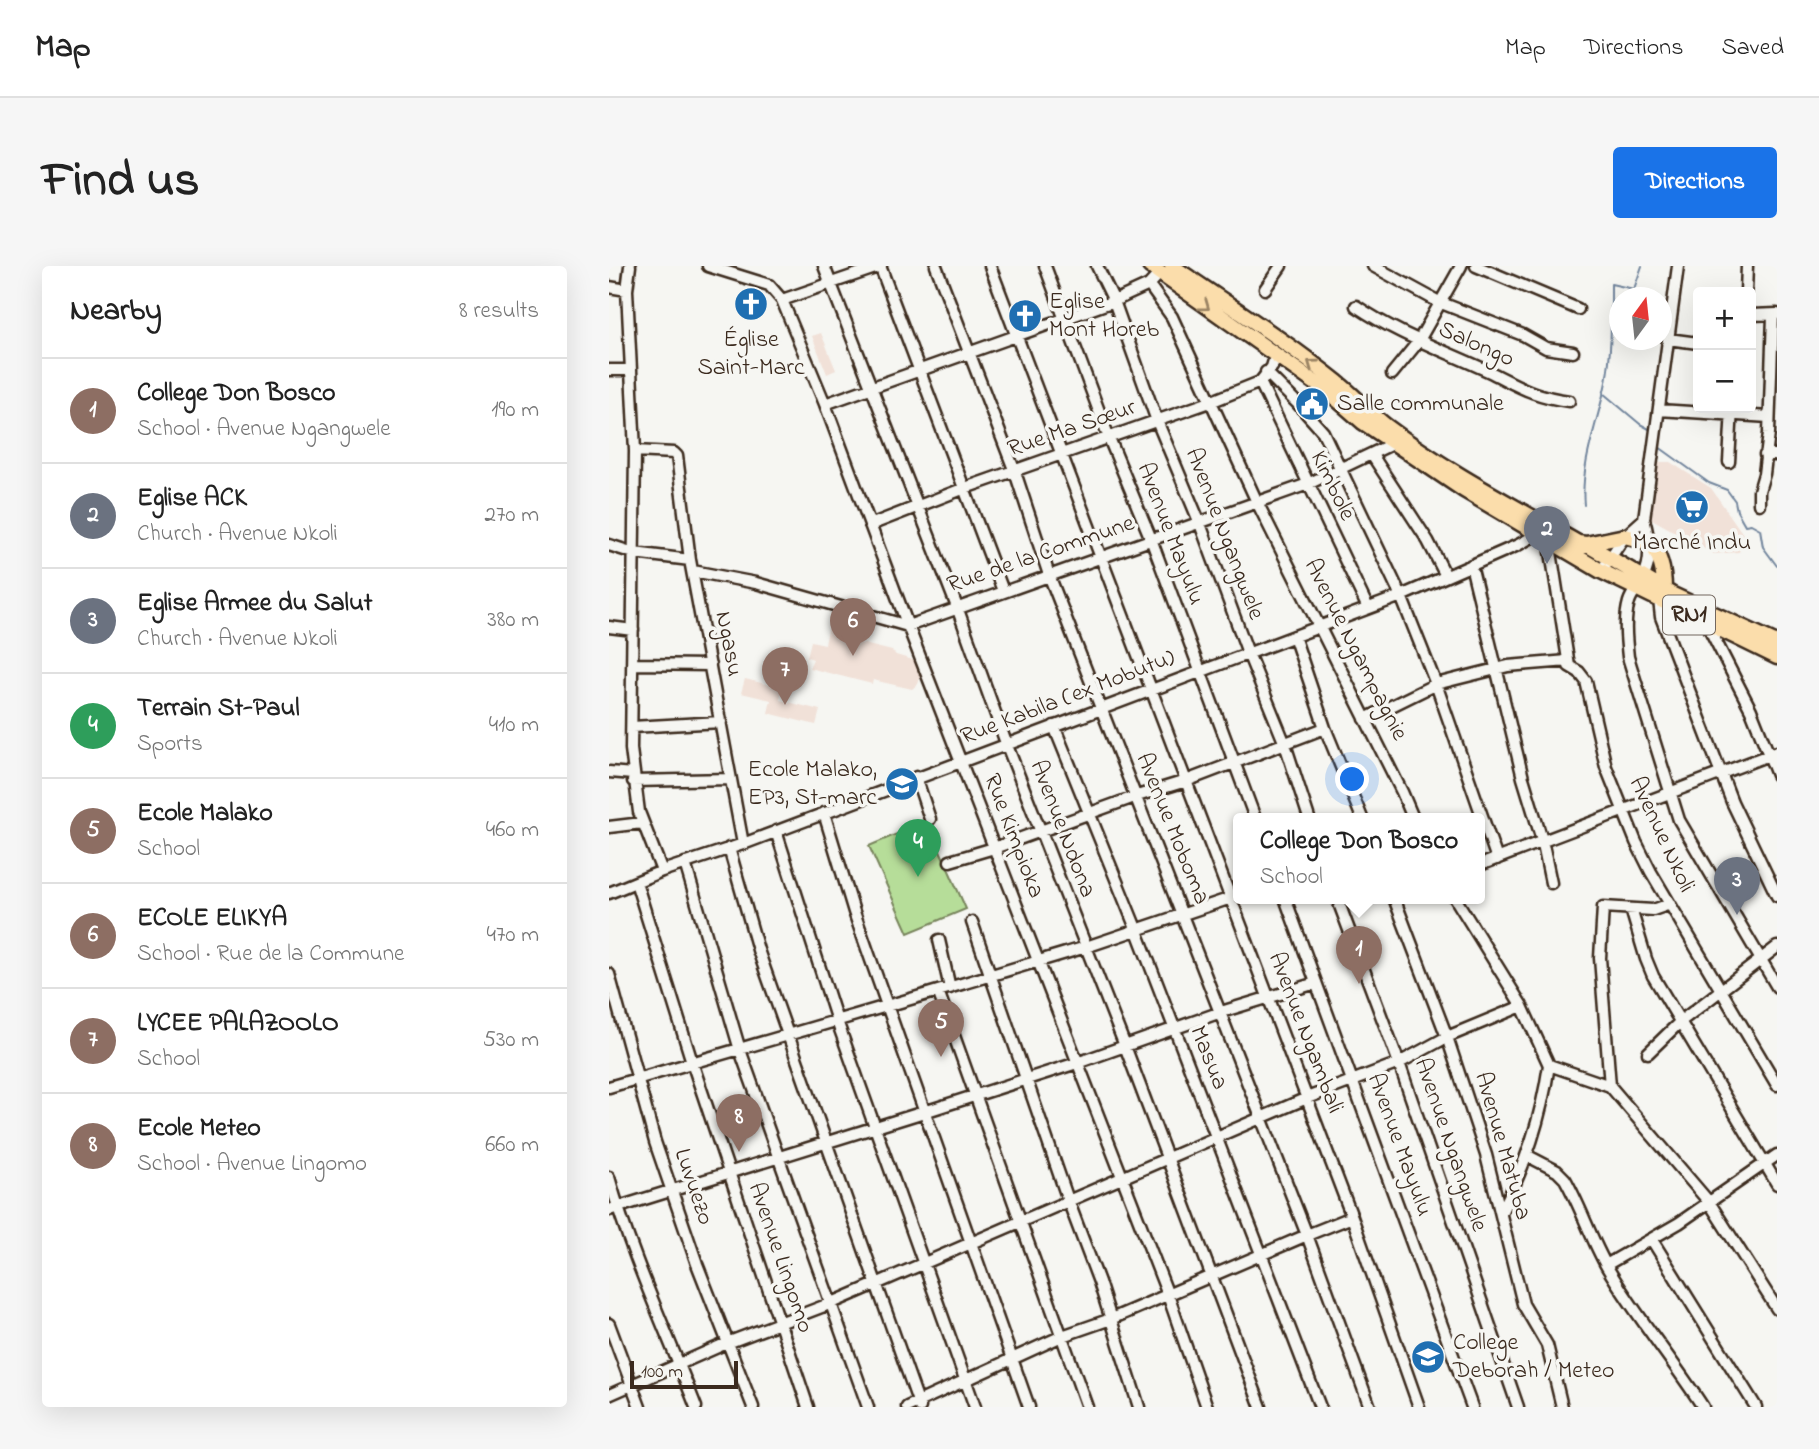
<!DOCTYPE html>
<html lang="en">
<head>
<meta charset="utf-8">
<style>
  body { margin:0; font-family:"Indie Flower",sans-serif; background:#f6f6f6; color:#222 }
  .controls { position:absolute; right:21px; top:21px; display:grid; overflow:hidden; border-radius:7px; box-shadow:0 7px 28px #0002 }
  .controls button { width:63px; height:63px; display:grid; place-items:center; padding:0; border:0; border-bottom:2px solid #e0e0e0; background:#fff; color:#222; font:35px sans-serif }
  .compass { position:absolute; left:1000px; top:21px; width:63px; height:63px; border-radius:50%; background:#fff; box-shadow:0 7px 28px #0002; rotate:15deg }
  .scale { position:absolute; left:21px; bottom:18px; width:108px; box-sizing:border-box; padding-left:7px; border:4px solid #3b2a1e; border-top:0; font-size:19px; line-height:24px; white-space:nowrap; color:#3b2a1e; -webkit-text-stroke:5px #f6f6f2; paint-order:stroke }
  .you { position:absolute; left:744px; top:514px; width:24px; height:24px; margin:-18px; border:5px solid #fff; border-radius:50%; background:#1a73e8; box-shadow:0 0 0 10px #1a73e833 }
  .badge { display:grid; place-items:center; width:46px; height:46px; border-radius:50%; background:#1a73e8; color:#fff; font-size:23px; font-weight:700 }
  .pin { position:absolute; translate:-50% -58px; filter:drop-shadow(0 2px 4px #0008) }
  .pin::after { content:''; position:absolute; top:37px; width:24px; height:21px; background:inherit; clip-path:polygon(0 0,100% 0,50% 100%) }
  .popup { position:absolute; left:624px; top:547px; width:252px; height:91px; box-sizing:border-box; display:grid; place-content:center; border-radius:7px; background:#fff; filter:drop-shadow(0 2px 5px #0005); font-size:23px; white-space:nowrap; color:#767676 }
  .popup b { font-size:26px; color:#222 }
  .popup::after { content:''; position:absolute; left:50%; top:100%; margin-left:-14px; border:14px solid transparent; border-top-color:#fff }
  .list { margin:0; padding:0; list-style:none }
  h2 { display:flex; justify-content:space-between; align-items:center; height:91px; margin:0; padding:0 28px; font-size:30px }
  h2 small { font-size:23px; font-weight:400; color:#767676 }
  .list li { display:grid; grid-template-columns:46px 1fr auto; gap:21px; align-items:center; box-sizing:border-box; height:105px; padding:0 28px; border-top:2px solid #e0e0e0 }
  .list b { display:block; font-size:26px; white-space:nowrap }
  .list p { margin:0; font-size:23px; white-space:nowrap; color:#767676 }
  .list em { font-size:23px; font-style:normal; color:#767676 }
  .map { position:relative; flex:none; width:1168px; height:1141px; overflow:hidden; border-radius:7px }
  header { display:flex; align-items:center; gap:42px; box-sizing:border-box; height:98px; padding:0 35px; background:#fff; border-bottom:2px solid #e0e0e0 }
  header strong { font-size:33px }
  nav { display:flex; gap:38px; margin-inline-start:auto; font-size:24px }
  .intro { display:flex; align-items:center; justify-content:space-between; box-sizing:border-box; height:168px; padding:0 42px }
  h1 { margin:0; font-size:49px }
  .button { padding:18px 32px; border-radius:7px; background:#1a73e8; color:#fff; font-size:24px; font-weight:700 }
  main { display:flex; gap:42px; padding:0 42px }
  aside { flex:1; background:#fff; border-radius:7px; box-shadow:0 7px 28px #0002 }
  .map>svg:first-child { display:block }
</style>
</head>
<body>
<header>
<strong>Map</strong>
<nav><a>Map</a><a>Directions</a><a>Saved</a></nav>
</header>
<div class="intro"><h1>Find us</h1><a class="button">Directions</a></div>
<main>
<aside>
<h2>Nearby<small>8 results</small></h2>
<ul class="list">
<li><span class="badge" style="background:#8d6e63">1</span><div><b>College Don Bosco</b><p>School · Avenue Ngangwele</p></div><em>190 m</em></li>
<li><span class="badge" style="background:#6b7280">2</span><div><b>Eglise ACK</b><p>Church · Avenue Nkoli</p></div><em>270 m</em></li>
<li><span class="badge" style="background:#6b7280">3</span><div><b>Eglise Armee du Salut</b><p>Church · Avenue Nkoli</p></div><em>380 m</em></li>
<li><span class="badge" style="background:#2e9e5b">4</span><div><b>Terrain St-Paul</b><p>Sports</p></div><em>410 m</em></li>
<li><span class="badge" style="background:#8d6e63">5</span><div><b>Ecole Malako</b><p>School</p></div><em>460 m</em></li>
<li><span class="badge" style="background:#8d6e63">6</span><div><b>ECOLE ELIKYA</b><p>School · Rue de la Commune</p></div><em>470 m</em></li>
<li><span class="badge" style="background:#8d6e63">7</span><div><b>LYCEE PALAZOOLO</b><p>School</p></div><em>530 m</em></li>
<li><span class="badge" style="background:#8d6e63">8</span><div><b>Ecole Meteo</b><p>School · Avenue Lingomo</p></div><em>660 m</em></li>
</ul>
</aside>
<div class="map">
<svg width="1168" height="1141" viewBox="0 0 1168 1141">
  <rect width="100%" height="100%" fill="#f6f6f2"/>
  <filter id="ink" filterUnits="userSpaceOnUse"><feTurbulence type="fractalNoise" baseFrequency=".0143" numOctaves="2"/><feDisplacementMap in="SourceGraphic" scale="14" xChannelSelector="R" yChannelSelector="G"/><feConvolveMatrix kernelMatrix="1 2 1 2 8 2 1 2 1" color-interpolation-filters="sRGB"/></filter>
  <g filter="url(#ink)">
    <path fill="#f1e1d8" d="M212,67L227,104L218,108L203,70Z
      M1047,196H1061L1102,222L1136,271L1130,286L1105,288L1041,252Z
      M221,356L241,361L239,374L283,385L287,389L307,395L312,410L309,418L303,423L264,414L263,418L200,402L204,393L198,391L202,375L216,378Z
      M136,413L173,422L171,434L211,444L207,459L159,447L162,434L132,427Z"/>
    <path fill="#b6dd99" stroke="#78845c" stroke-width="2" d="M318,555L357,643L299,667L260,580Z"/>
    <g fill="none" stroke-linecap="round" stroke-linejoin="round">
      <path stroke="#73869d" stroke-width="2" d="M994,127L1031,158L1042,164
        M1050,181L1100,217L1118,224L1126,235L1128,245L1136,259L1142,258L1151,263L1154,281L1168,300
        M975,239C971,198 989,156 997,116C1003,84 1002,51 1002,18L1025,23L1033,0"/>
      <g stroke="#3b2a1e" stroke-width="15">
        <path id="minor" d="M21,0L18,24L26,185L22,483L30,546L53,605
          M99,0L160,19L173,34L216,138L299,360L559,1029L598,1141
          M215,0L348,341L397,477L516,780L652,1141
          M271,0L394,325
          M327,0L406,206L440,309L698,969L761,1141
          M381,0L743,951L810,1141
          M436,0L500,172L542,273L646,552
          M488,0L505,35L548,155L590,255L639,387L676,478L700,552
          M764,0L830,36L914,69L937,82L964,86
          M867,0L969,43
          M1069,0L1035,253C1040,272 1044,293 1034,312C1030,321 1023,326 1020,336C1015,353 1017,373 1019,391L1070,554L1168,721
          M551,7L540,19L563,51L648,236L793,526L804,552
          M0,21L18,24
          M656,23L672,0
          M1137,26L1138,0
          M173,34L272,0
          M747,40C788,68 834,84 879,105C910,120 923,130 960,135
          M1142,49L1168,48
          M1059,73L1089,77
          M0,104H21
          M657,106L688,137L714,166L792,330L827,418L888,593
          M783,108L809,76L852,0
          M651,116L759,342
          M216,138L505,35L540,19
          M1050,144L1160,151
          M26,185L65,187L68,190L81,294L134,578
          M763,189L819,275L837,310
          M1156,189H1168
          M1120,196L1123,142
          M1150,238V225L1155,208L1160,167L1164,49
          M261,259L356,222L601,136L651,116L663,101L666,91
          M0,279L25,287L81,294
          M942,286L960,400L970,406L977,415L997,501L1027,576L1042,606L1168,819
          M862,299L914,512L933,574L942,617
          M84,305L147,317L299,360L699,218L787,176
          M992,305L1016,270L1035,253
          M1052,329L1050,334L1052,351L1123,536L1168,630
          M1098,358L1142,444L1168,509
          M0,361L24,364
          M685,370L716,462L753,552
          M24,398L101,399
          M756,453L827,418L899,400L959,395
          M445,460L528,665L711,1141
          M23,461L112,456
          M0,506L24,508
          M307,511L321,553
          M24,515L122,513
          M215,547L245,646L420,1141
          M0,561L33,557
          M167,565L228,755L366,1141
          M120,582L149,684L311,1141
          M341,595L385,582L528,530L577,515L716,462
          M76,597L131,784L259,1141
          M871,599L1168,486
          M27,616L83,796L199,1141
          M0,627L53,605L134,578L792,330L909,279L925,270H930
          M676,632L863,1141
          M728,632L790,797L909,1141
          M785,632L838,771L877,889L914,1038L938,1079L953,1141
          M846,632L913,740L940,799L1001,820L1100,936L1168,1043
          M1022,643L1037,693L1044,710L1168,918
          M363,656L459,934L490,1016L530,1141
          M330,674L341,722
          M0,708L46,876L88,998L144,1141
          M1039,787L1072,755L1168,681
          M1001,820L991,692L994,641L1044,644L1061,638
          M0,821L329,725
          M919,890L948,905L956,913C972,941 982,973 998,1001C1027,1050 1063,1093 1094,1141
          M0,911C22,990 57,1064 87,1141
          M0,944L315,846L468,797L612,746L707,717
          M892,947C917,898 932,853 940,799
          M1043,974L1147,1141
          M997,999L1070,957L1168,889
          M0,1058L31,1141
          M0,1129L118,1077L223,1037L698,832L790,797L838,771L913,740
          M298,1141L453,1070L502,1053L698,969L743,951
          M478,1141L329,725L477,681L628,630"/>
      </g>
      <g stroke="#3b2a1e" stroke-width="19">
        <path id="highway" d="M541,0L722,128L754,156L855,224L992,305L1168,391
          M563,0C618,38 677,75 729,117C746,130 760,147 777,160C837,205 904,240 969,277L977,278L1062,328L1168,377
          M976,280L977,278L1016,270L1041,277C1052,290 1055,307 1055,323"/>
      </g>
      <use href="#minor" stroke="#f6f6f2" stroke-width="10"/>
      <use href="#highway" stroke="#fbddab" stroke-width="14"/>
    </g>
    <defs><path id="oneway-chevron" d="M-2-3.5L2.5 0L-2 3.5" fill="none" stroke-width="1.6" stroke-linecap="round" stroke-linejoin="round" transform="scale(1.75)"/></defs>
    <g stroke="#9b8464">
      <use href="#oneway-chevron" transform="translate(596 40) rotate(36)"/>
      <use href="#oneway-chevron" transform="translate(703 98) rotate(-144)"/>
    </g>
  </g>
  <defs>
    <g id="church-disc" transform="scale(1.75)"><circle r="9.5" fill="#1f6fb2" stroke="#f6f6f2"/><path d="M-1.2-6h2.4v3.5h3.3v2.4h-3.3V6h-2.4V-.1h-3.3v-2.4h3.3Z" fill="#fff"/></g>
    <g id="civic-disc" transform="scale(1.75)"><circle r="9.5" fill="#1f6fb2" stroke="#f6f6f2"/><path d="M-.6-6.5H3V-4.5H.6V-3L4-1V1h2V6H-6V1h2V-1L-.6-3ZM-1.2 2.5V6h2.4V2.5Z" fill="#fff"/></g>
    <g id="supermarket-disc" transform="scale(1.75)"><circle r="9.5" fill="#1f6fb2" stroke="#f6f6f2"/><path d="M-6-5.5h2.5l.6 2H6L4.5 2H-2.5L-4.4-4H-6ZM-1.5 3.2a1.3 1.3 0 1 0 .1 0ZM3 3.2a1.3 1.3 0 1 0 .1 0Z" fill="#fff"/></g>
    <g id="school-disc" transform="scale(1.75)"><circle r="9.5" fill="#1f6fb2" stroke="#f6f6f2"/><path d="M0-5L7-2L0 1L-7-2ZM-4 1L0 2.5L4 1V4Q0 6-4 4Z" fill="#fff"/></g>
  </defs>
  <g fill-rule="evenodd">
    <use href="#church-disc" x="142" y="38"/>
    <use href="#church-disc" x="416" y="50"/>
    <use href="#civic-disc" x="703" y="138"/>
    <use href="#supermarket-disc" x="1083" y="241"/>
    <use href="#school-disc" x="293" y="518"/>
    <use href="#school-disc" x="819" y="1091"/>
  </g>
  <g text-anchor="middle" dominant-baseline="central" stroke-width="7" stroke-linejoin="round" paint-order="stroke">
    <rect fill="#f6f6f2" stroke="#73675e" stroke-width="2" x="1054" y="329.5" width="52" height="39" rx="5"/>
    <g font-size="23" font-weight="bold" fill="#3b2a1e">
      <text x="1080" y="349">RN1</text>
    </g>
    <g font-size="24" fill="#3b2a1e" stroke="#f6f6f2" text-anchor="start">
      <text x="440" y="36">Eglise<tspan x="440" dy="28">Mont Horeb</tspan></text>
      <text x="142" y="74" text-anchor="middle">Église<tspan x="142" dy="28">Saint-Marc</tspan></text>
      <text x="728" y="138">Salle communale</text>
      <text x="1083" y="277" text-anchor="middle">Marché Indu</text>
      <text x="268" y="504" text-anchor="end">Ecole Malako,<tspan x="268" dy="28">EP3, St-marc</tspan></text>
      <text x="844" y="1077">College<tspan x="844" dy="28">Deborah / Meteo</tspan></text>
    </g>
    <g font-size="24" fill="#3b2a1e" stroke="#f6f6f2">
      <text transform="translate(867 79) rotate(24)">Salongo</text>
      <text transform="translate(463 163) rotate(-19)">Rue Ma Sœur</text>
      <text transform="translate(723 220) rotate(64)">Kimbole</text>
      <text transform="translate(561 268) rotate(69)">Avenue Mayulu</text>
      <text transform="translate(615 268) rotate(69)">Avenue Ngangwele</text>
      <text transform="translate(432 289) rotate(-19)">Rue de la Commune</text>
      <text transform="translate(119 378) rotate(79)">Ngasu</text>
      <text transform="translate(746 384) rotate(63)">Avenue Ngampagnie</text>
      <text transform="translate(459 432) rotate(-21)">Rue Kabila (ex Mobutu)</text>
      <text transform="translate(453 563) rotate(69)">Avenue Ndona</text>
      <text transform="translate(563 563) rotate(68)">Avenue Moboma</text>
      <text transform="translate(1052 569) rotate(65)">Avenue Nkoli</text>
      <text transform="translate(404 570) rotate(69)">Rue Kimpioka</text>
      <text transform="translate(696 767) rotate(69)">Avenue Ngambali</text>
      <text transform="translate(599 792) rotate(68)">Masua</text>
      <text transform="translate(790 879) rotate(70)">Avenue Mayulu</text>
      <text transform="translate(841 879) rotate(71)">Avenue Ngangwele</text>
      <text transform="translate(893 880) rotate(74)">Avenue Matuba</text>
      <text transform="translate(84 921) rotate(71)">Luvuezo</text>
      <text transform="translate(171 992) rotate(71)">Avenue Lingomo</text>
    </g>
  </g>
</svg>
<div class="controls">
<button>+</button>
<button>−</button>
</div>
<svg class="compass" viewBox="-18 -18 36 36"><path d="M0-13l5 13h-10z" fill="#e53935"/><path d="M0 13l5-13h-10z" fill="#767676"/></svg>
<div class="scale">100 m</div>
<div class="you"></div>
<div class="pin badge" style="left:750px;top:718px;background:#8d6e63">1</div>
<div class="popup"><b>College Don Bosco</b>School</div>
<div class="pin badge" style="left:938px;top:298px;background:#6b7280">2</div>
<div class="pin badge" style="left:1128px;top:649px;background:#6b7280">3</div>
<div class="pin badge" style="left:309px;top:611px;background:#2e9e5b">4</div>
<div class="pin badge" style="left:332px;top:791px;background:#8d6e63">5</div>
<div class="pin badge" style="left:244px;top:390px;background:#8d6e63">6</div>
<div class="pin badge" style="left:176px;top:439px;background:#8d6e63">7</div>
<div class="pin badge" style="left:130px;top:886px;background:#8d6e63">8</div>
</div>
</main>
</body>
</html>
